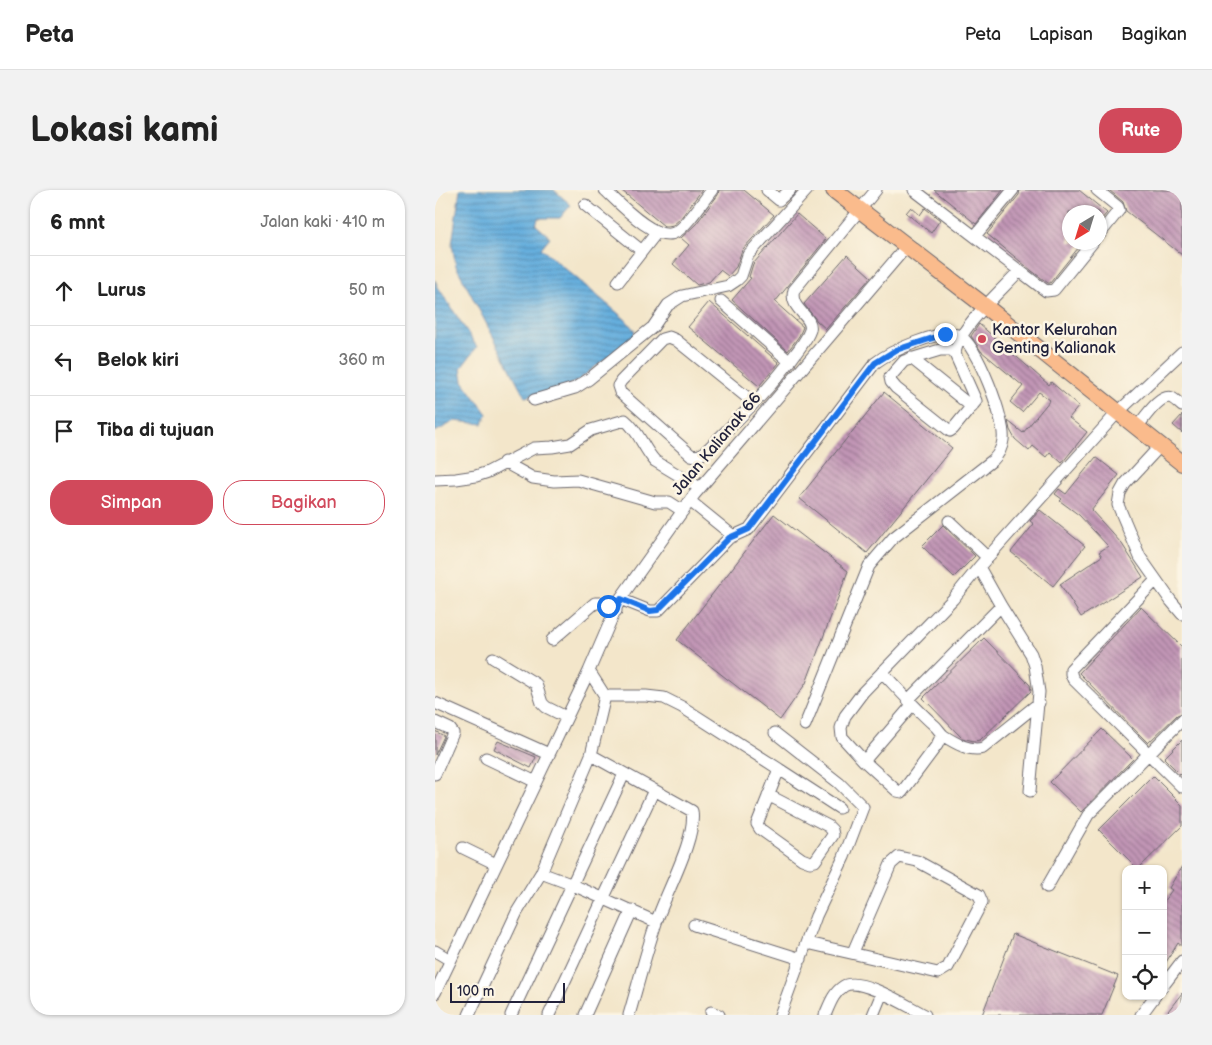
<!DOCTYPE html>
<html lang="id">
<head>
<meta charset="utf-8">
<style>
  body { margin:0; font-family:"Balsamiq Sans",sans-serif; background:#f2f2f2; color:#222 }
  .controls { position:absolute; right:15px; bottom:15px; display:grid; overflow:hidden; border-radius:10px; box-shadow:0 1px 4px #0004 }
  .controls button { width:45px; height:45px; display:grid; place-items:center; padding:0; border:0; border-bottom:1px solid #e0e0e0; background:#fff; color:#222; font:25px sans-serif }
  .compass { position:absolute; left:627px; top:15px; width:45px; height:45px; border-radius:50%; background:#fff; box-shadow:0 1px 4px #0004; rotate:218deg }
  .scale { position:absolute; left:15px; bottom:12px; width:115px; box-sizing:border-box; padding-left:5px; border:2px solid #22223b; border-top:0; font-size:14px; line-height:18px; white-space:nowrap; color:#22223b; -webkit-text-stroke:4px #fcf5e5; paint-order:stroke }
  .stop { position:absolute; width:15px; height:15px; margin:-11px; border:4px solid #1a73e8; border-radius:50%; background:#fff }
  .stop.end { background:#1a73e8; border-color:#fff; box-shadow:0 1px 5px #0008 }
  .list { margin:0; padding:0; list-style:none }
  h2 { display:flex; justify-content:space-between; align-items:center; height:65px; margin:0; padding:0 20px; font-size:21px }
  h2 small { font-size:16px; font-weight:400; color:#767676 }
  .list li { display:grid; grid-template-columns:32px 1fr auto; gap:15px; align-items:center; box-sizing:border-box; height:70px; padding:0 20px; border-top:1px solid #e0e0e0 }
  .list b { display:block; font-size:19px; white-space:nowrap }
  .list em { font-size:16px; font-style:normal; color:#767676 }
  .actions { display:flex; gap:10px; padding:15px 20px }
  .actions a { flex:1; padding:11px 0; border:1px solid #d1495b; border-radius:20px; text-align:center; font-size:18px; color:#d1495b }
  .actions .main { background:#d1495b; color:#fff }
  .icon { flex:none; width:28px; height:28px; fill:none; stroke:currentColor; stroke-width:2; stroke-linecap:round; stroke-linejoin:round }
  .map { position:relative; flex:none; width:747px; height:825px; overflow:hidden; border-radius:20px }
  header { display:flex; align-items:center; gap:30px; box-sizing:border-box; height:70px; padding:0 25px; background:#fff; border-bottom:1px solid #e0e0e0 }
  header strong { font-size:24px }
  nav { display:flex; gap:28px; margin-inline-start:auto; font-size:18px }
  .intro { display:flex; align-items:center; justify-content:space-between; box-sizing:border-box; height:120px; padding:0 30px }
  h1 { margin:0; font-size:35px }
  .button { padding:12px 22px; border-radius:20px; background:#d1495b; color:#fff; font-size:18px; font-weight:700 }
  main { display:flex; gap:30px; padding:0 30px }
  aside { flex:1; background:#fff; border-radius:20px; box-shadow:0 1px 4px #0004 }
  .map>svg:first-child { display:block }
</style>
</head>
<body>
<header>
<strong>Peta</strong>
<nav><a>Peta</a><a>Lapisan</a><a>Bagikan</a></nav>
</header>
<div class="intro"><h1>Lokasi kami</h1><a class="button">Rute</a></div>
<main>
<aside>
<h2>6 mnt<small>Jalan kaki · 410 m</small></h2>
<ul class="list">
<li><svg class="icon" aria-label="ahead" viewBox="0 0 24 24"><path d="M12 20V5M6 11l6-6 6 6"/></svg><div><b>Lurus</b></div><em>50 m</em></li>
<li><svg class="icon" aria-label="left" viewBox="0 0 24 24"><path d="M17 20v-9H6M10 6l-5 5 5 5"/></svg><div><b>Belok kiri</b></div><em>360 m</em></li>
<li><svg class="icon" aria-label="arrive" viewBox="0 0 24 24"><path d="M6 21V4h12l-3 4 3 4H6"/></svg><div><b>Tiba di tujuan</b></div></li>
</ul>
<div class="actions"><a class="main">Simpan</a><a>Bagikan</a></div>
</aside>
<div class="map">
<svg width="747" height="825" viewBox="0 0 747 825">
  <defs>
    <pattern id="water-rules" width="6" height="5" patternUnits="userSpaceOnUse" patternTransform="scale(1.25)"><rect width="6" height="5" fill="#65aedd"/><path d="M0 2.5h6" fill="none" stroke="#538db4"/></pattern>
    <pattern id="building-back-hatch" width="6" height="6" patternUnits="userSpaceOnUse" patternTransform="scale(1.25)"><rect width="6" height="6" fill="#c195b5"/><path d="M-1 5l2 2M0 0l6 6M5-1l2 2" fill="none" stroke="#9c7994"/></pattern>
  </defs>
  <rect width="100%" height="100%" fill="#fcf5e5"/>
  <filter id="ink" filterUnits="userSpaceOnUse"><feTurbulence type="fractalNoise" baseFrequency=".02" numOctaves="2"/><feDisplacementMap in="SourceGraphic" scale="10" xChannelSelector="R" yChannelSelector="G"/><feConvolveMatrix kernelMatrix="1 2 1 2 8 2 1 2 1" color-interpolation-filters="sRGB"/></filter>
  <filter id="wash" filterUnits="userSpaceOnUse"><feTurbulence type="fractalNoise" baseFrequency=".0096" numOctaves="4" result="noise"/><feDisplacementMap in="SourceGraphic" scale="20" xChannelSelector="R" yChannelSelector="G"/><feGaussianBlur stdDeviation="1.12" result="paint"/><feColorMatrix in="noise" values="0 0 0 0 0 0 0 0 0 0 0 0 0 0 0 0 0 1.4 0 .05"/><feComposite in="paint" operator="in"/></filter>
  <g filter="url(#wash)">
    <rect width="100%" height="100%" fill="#f3e6ca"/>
    <path fill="url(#water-rules)" stroke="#44688c" d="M25,0H119L136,15L125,28H103L101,35L115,47L106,58L191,130L200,141L198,147L141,192L114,202L90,207L21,76L17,54Z
      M0,90L3,97L42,157L26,178L28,191L52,224L48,234L20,231L0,242Z"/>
    <g id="blocks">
      <path fill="url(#building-back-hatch)" d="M186,0H267L245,29L238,35L233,36H229Z
        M284,0H309L339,25L307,60L301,77L293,86L285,80L274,92L262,95L238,74L254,55L246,48L261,34L283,5Z
        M499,0H568L541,34Z
        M585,0H644L672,23L664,32V22H634V52H648L615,93H613L597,81L552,44L584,5Z
        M674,0H747V65L691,21L688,12Z
        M476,17L485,25L490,18L505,30L496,43L471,23Z
        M362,24L391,49L340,112L368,137L364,146L353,161L297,110L316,88L314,87L318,74Z
        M412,65L436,87L391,139L382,131L369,114Z
        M274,112L344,173L324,196L253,137Z
        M544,134L614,195L616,192L644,216L634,228L652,242L627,273L615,262L611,267L598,256L594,261L580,249L575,240L573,231L588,243L615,210L604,202L587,222L575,212L588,196L546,161L536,146Z
        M449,202L517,258L432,363L364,308Z
        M747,225V243L738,235Z
        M661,267L684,285L656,320L687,354L708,387L646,427L625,394L667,366L664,362L673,356L644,325L625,311L627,309L620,304L624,299L631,304Z
        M605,320L650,356L618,396L576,362L599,334L595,331Z
        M339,324L413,381L371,493L345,530L242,450Z
        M508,335L540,366L519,387L487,356Z
        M706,417L747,457V523L742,525L713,553L644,483Z
        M549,448L595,495L596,501L545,550L539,551L527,548L488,508Z
        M667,539L698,569L646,622L615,592Z
        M0,541L9,546L0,565Z
        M747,550V586L729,568Z
        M63,551L101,567L96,578L59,559Z
        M718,586L747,615V636L703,679L664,640Z
        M747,676V756L743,753L728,777V712L737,700L734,698Z
        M578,744L683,786L667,825H547Z
        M747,803V825H730Z"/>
    </g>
  </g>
  <g filter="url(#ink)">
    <use href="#blocks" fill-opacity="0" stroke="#6b676d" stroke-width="1"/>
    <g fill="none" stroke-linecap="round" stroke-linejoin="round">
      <g stroke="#6b676d" stroke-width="13">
        <path id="minor" d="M170,0C183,12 222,54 241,42C252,36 268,11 277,0
          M332,0L344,10L355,0
          M479,0L611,101L619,100L658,52
          M662,0L683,17L684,20L664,45
          M150,15L207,61
          M540,46L578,0
          M183,92L222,42
          M286,111L355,172
          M520,160H505L469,171L455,187L456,192L461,198L515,241L518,239L541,211L520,164C522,139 567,100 584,81
          M476,168L537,217
          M99,210L140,198L154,189L218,137L233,115L247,106L293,96L302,90L306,86L313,65L372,0
          M319,213L241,150L234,147L227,149L186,191L183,196L185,202L256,265L262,266L269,263C301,231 335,200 361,163C366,156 372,149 375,140C379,126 353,119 359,100L441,0
          M702,237C709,229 725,203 737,208C741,210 744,214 747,216
          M725,256L690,294L685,303L683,315L705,367L736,411L747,424
          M69,272L98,288L119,291L143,290L220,312H234L248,321
          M0,290L21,289L41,286L53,282L99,258L117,257L135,254L156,240L190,230C204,241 208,258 220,271L265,298
          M255,311L297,345
          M514,331L553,368
          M544,377L566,416L596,464L600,476L604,502L595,601
          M721,390L636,479V484L638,489L747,597
          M185,409L215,421H223L294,348L314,339L440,173C454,162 508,137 525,146C542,155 571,231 568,250C567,258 564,264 558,270L458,348L434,376L370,535
          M117,450L160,413H166L181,421
          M58,468L101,494L107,513L111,517L131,527
          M154,481L170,506H211L229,508L247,517L344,579L322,634L325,639L367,669L375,672L380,671L398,645L397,640L393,636L333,605
          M447,482C464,500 480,518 499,535C503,538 505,543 509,546C520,553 535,562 548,558L604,513
          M473,510L566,416
          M0,513L114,564
          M477,515L429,571L462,601L467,602L502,555L507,545
          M0,532L15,539L18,543L0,584
          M340,543L404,593L428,617L409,667L381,726L345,825
          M156,565L257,621C262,648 230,704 221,733C211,763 203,794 194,825
          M51,568L101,592
          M429,571L407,547L406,538L410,526L428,502L518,409L544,377L682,223L747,162
          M344,579L404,618
          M28,658L61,674
          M106,683L138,695L221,732
          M612,697L653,625L747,530
          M259,735L366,769
          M372,753L503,783L513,777L547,712L544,705L482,671L464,667L456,674L418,762
          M0,761L15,770
          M728,796L747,771
          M0,803L154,481L185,409L259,305L472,56
          M276,822L284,825
          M34,825L82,722L106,683L156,565L170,506
          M76,825L189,584
          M114,825L219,600
          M150,825L197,720
          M390,825C395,814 398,803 409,796C425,786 474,817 490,825
          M438,825L447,803
          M706,825L720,806"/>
      </g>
      <g stroke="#6b676d" stroke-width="18">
        <path id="highway" d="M399,0L551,117L747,273"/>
      </g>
      <use href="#minor" stroke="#fff" stroke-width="11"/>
      <use href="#highway" stroke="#fabb8c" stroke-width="16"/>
    </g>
  </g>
  <g fill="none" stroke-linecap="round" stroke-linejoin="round" filter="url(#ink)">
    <path stroke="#1a73e8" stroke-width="6" d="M173,416L181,421L186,409L215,421L223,420L294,348L314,339L440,173L461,160L510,144"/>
  </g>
  <circle fill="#d1495b" stroke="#fcf5e5" stroke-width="2" cx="547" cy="149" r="5"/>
  <g text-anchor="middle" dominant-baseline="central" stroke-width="5" stroke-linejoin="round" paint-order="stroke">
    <g font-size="16" fill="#22223b" stroke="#fcf5e5" text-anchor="start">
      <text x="557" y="140">Kantor Kelurahan<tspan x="557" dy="18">Genting Kalianak</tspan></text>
    </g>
    <g font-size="16" fill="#22223b" stroke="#fcf5e5">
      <text transform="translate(282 254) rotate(-50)">Jalan Kalianak 66</text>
    </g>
  </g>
</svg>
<div class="controls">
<button>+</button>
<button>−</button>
<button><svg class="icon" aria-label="locate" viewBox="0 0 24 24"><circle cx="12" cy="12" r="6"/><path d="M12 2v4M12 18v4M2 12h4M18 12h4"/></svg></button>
</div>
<svg class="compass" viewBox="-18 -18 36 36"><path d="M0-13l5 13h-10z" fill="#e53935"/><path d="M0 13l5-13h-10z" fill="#767676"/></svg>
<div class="scale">100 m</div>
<div class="stop" style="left:173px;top:416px"></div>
<div class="stop end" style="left:510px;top:144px"></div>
</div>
</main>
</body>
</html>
